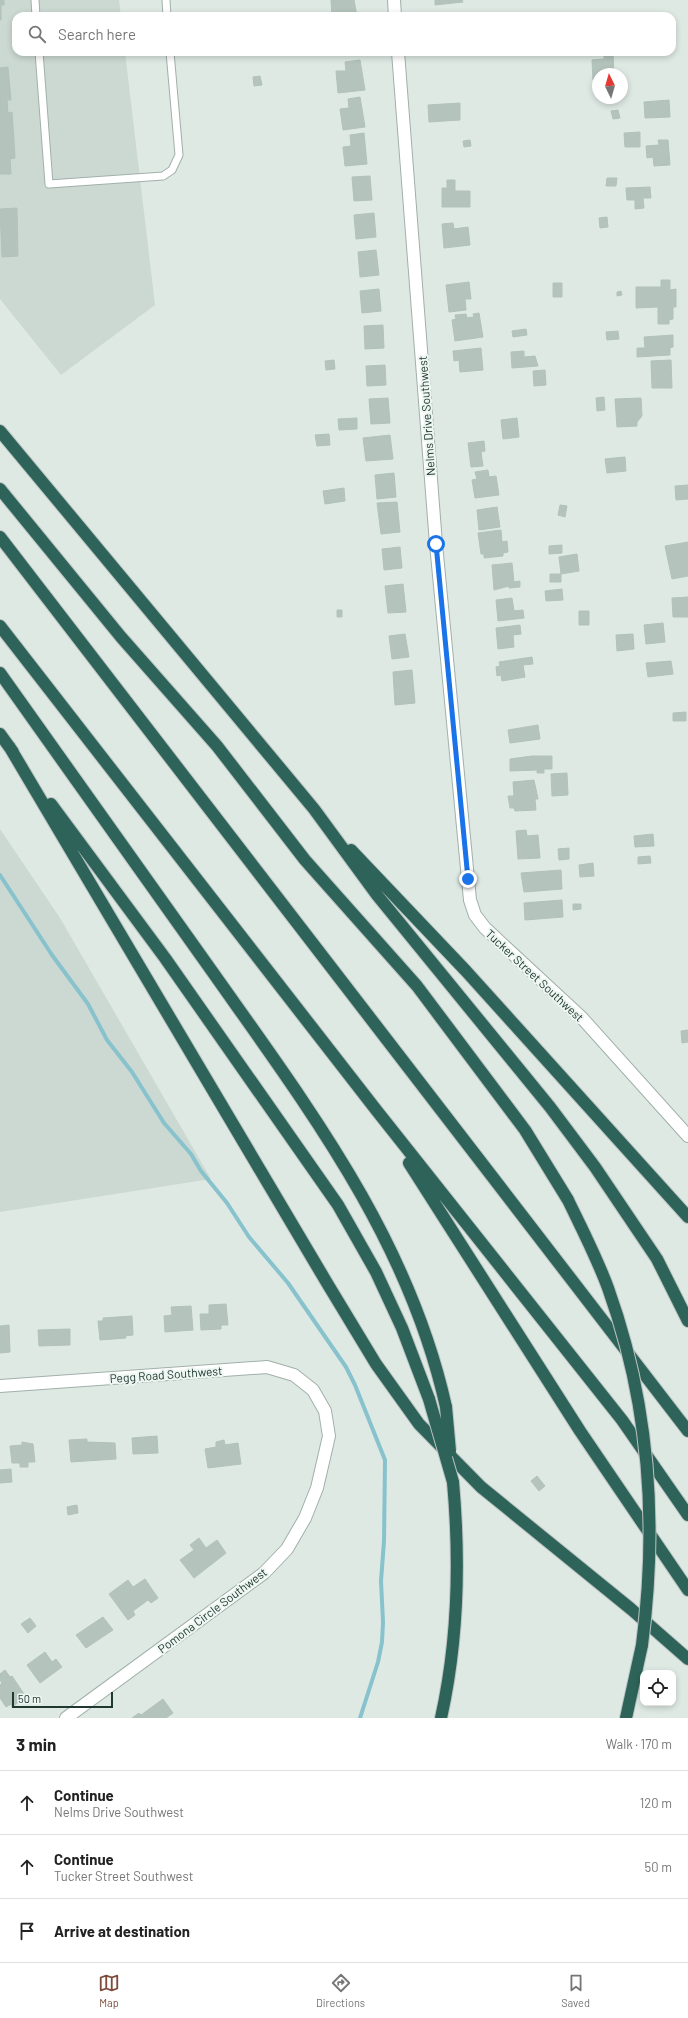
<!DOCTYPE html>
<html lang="en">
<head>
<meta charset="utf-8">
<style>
  body { margin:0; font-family:Barlow,sans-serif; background:#f6f6f6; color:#222 }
  .controls { position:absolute; right:12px; bottom:12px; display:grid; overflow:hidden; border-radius:8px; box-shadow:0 2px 6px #0003 }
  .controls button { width:36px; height:36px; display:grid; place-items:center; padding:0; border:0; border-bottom:1px solid #e0e0e0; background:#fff; color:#222; font:20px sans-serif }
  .compass { position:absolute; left:592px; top:68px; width:36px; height:36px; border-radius:50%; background:#fff; box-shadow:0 2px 6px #0003; rotate:355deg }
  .scale { position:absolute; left:12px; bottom:10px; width:101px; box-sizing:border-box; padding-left:4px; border:2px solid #203832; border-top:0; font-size:11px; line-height:14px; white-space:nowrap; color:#203832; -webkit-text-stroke:3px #eef6f2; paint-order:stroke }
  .stop { position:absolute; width:12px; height:12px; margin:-9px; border:3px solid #1a73e8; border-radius:50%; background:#fff }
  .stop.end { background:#1a73e8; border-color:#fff; box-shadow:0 1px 4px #0008 }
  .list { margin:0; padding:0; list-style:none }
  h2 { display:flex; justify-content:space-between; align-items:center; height:52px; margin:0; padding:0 16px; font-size:17px }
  h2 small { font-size:13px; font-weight:400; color:#767676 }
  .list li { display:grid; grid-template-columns:26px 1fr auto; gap:12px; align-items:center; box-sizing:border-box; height:64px; padding:0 16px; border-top:1px solid #e0e0e0 }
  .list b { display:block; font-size:15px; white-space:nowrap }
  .list p { margin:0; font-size:13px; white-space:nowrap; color:#767676 }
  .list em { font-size:13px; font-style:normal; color:#767676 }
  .icon { flex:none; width:22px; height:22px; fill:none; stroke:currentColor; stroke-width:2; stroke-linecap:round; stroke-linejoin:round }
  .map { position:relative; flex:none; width:688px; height:1718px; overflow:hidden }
  .search { position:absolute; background:#fff; box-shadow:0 2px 6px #0003; left:12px; right:12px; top:12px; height:44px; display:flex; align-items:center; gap:10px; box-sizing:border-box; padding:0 14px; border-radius:12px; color:#767676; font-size:15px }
  .sheet { height:244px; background:#fff }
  nav { display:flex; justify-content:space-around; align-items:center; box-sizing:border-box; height:56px; border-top:1px solid #e0e0e0; background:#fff; font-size:11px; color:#767676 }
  nav a { display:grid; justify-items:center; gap:2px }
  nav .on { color:#7d4b3a }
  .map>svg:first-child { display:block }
</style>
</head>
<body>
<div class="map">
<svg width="688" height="1718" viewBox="0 0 688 1718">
  <rect width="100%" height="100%" fill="#dee9e4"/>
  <path fill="#ccd9d3" d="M0,0H119L121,16H16V52H125L155,305L61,375L0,299Z
    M0,829L60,918L211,1179L0,1212Z"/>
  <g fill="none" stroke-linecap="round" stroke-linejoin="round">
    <path stroke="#87c2cd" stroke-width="4" d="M0,875L52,955L88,1004L107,1040L132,1072L164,1123L191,1154L201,1171L227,1203L249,1237L288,1283L346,1367L355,1385L385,1460L384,1541L381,1581L383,1622L382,1642L378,1662L360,1718"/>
  </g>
  <path fill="#b4c4bd" stroke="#b1c2bb" d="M0,0H4V5H1V20H0Z
    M331,0H354L357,16H332Z
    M435,0H462L463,2L435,5Z
    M335,52H361V54L336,55Z
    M604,55H613L614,74H598V80H593L592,60L604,59Z
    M360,60L365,90L338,93L336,71H346L345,62Z
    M8,67L11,100H7L8,113L12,112L15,158L10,159L11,174H0V68Z
    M260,76L262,85L254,86L253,77Z
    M360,97L365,127L343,130L340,109L349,108L348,99Z
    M669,100L670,117L645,118L644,102Z
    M460,103V120L429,122L428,105Z
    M618,110L620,118L613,119L611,111Z
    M640,132V147H625L624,133Z
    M364,133L367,164L345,166L343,147L351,146L350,135Z
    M470,140L471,146L464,147L463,141Z
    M658,140H668L670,165L654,166L653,157L647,158L646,146L659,145Z
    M370,176L372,200L354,201L352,177Z
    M607,178H617L616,186H606Z
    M447,180H455V191H470V207H442V188H447Z
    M650,187L651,198H643L644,208L635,209V200H627L626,188Z
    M17,208L18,256L2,257L0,209Z
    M374,213L376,237L356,239L354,215Z
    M607,217L608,227L600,228L599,218Z
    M453,223L454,229L468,227L470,245L444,248L442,224Z
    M376,250L379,275L360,277L358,252Z
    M661,280H670V290L676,289V307H673V319L669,320V324H658V307L636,308V287H661Z
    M469,282L471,299H465L466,310L449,312L446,285Z
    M553,283H562V297H553Z
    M379,289L381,311L362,313L360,291Z
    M621,291L622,295L617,296V292Z
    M479,313L483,337L455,341L452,320L456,319L455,315L466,314L467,318L474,317L473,314Z
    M383,325L384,348L365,349L364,326Z
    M526,329L527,335L513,337L512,331Z
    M618,331L619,339L607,340L606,332Z
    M673,335V347L670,348V355L637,357V348H645L644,337Z
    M481,348L483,370L460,372L459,360L454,361L453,351Z
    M524,351V357L535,356L538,366L512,368L511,352Z
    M334,360L335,369L326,370L325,361Z
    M671,360L672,388H652L651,361Z
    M385,365L386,385L367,386L366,366Z
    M545,370L546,385L534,386L533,371Z
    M604,397L605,410L597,411L596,398Z
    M388,398L390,423L371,424L369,399Z
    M641,398L642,416L637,422V426L617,427L615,399Z
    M357,418V429L339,430L338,419Z
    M517,418L519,437L503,439L501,420Z
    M329,434L330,445L317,446L315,435Z
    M390,435L393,459L366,461L363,438Z
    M484,441L485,451L481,452L483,466L471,467L468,443Z
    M625,457L626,471L607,473L605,459Z
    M488,470L489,477L496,476L499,495L475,498L472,480L477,479L475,472Z
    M394,473L396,497L377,499L375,475Z
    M688,485V499L676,500L675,486Z
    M344,488L345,501L325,504L323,491Z
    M397,502L400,532L381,534L377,503Z
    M560,505L567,506L565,517L558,515Z
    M497,507L500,527L479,530L477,510Z
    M501,530L502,542L507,541L508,552L503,553V556L484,558V554H481L478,533Z
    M688,542V576L672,579L665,546Z
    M562,545V553L549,554V546Z
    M400,547L402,568L384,570L382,549Z
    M577,554L579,571L561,574L559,557Z
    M512,563L514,582L520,581V587L509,588V586L494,590L492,565Z
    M550,574H561V582H550Z
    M403,584L406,612L388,613L385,586Z
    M562,589L563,600L546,601L545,591Z
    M688,597V617H673L672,598Z
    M512,598L514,611L523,610L524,618L498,621L496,600Z
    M337,610H342V617H337Z
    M579,611H589V625H579Z
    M663,623L665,642L646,644L644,625Z
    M520,625L521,634L513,635L514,647L498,649L496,628Z
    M405,634L409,657L392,659L389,636Z
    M633,634L634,649L617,651L616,635Z
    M532,657L533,664L523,665L525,677L502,681L501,675L497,676L496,667L500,666L499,662Z
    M671,661L673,674L648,677L646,663Z
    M412,670L415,703L395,705L393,672Z
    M686,712V721H673V713Z
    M538,725L540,739L510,743L508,730Z
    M532,756H552V769H544V773H537V770L510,771V759Z
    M567,773L568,795L552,796L551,774Z
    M534,780L538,799H535L536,810L515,811L514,808H510L508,796H514L513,782Z
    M526,830L527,836L538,835L540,858L518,859L516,831Z
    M653,834L654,846L635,847L634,836Z
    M569,848V859L559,860L558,849Z
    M650,856L651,863L638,864V857Z
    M593,863L594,876L580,877L579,865Z
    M561,870L562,889L524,892L521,873Z
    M562,900L563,917L525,920L524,903Z
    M573,904H581V909L573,910Z
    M688,1030V1042L682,1043L681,1031Z
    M226,1304L228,1325H221V1329L201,1330L200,1314H209V1305Z
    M191,1306L193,1330L165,1332L164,1316L172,1315L171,1307Z
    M132,1316L133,1335L125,1336L126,1338L100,1340L98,1321H103V1318Z
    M9,1325L10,1352L0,1353V1326Z
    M70,1329V1345L39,1346L38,1330Z
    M157,1436L158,1453L133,1454L132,1438Z
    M87,1439V1442L115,1443L116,1459L71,1462L69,1440Z
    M224,1440L225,1445L238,1443L241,1464L208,1468L205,1449L216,1447V1442Z
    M22,1442L33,1444L35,1462H28V1467H20V1463H12L10,1446L22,1445Z
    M11,1469L12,1482L0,1483V1470Z
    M537,1476L545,1486L539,1491L531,1481Z
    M77,1505L78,1513L68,1515L67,1507Z
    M199,1538L206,1548L217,1540L226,1553L194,1578L180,1560L194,1550L190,1545Z
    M145,1579L158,1598L151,1603L148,1600L133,1611L135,1615L128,1620L109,1594L128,1580L133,1587Z
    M103,1617L113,1630L86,1648L76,1635Z
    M30,1618L36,1626L28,1633L21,1624Z
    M45,1652L52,1662L56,1659L62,1667L40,1683L27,1665Z
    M5,1670L10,1677L12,1676L24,1694L18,1698L20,1701L12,1707L11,1704L6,1707L0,1698V1685L2,1683L0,1680V1674Z
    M163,1699L173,1713L166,1718H132L139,1713L141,1715Z"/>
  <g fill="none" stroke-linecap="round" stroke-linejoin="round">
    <g stroke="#a1b0ab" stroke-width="9">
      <path id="lane" d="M35,0L36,16
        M166,0L167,16
        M39,52L49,184L163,176L172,170L179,155L170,52"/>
    </g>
    <g stroke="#a1b0ab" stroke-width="14">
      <path id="street" d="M394,0L395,16
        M398,52L436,544L470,900L475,915L485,928L582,1018L688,1136
        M0,1386L267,1367L294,1375L313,1390L325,1411L329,1436L317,1488L305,1518L287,1549L264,1573L66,1718"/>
    </g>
    <g stroke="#bcc3c2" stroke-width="14">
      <path id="highway" d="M0,431L314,809L377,895L550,1107L595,1167L657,1259L688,1321
        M0,489L121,637L217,746L305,860L417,986L525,1130L568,1200
        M0,537L688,1431
        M0,626L377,1111L622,1420L688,1515
        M0,673C71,774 143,874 214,974C310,1110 409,1240 446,1407
        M0,734L13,752
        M9,746L327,1283L376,1364L419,1424L481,1487L631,1609L688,1659
        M51,804L165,958L338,1205L376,1272L402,1328L429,1399
        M351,850L466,971L688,1217
        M409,1163L580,1431L688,1590
        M441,1718C458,1642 460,1560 453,1482
        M626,1718L642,1645"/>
    </g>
    <use href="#lane" stroke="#fff" stroke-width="7"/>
    <use href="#street" stroke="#fff" stroke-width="12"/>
    <use href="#highway" stroke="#2d6358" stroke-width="12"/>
    <g stroke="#bcc3c2" stroke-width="14" stroke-linecap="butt">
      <path id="highway-bridge" d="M568,1200C582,1229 597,1258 608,1288C650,1405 658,1523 642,1645
        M429,1399L453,1482
        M446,1407L450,1451"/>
    </g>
    <use href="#highway-bridge" stroke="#2d6358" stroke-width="12"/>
  </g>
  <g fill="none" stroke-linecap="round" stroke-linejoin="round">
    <path stroke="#1a73e8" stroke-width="5" d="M436,544L468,879"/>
  </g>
  <g text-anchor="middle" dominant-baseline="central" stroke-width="4" stroke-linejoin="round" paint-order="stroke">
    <g font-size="12" fill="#203832" stroke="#eef6f2">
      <text transform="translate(426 416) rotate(-94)">Nelms Drive Southwest</text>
      <text transform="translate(535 975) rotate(43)">Tucker Street Southwest</text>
      <text transform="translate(166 1374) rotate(-4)">Pegg Road Southwest</text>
      <text transform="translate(212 1610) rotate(-37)">Pomona Circle Southwest</text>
    </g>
  </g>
</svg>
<div class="controls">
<button><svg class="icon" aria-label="locate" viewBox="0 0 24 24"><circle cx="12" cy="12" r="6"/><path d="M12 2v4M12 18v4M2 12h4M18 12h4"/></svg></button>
</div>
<svg class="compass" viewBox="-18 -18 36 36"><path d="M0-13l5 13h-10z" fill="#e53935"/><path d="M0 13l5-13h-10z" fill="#767676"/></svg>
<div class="scale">50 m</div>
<div class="stop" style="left:436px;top:544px"></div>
<div class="stop end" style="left:468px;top:879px"></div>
<div class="search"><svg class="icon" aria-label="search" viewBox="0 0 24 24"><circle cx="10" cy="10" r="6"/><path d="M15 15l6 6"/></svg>Search here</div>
</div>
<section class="sheet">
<h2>3 min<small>Walk · 170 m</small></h2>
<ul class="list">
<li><svg class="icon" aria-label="ahead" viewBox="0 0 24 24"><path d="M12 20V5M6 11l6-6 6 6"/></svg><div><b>Continue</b><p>Nelms Drive Southwest</p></div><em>120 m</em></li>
<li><svg class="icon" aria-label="ahead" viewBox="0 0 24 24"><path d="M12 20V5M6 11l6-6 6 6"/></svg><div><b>Continue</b><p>Tucker Street Southwest</p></div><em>50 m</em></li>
<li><svg class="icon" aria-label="arrive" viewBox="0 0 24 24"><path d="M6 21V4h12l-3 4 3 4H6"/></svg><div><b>Arrive at destination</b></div></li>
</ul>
</section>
<nav>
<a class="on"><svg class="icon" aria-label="map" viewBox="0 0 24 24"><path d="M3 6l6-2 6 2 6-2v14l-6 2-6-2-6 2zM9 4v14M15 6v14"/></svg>Map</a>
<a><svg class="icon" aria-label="directions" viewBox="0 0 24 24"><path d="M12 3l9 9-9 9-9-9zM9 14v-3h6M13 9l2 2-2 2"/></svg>Directions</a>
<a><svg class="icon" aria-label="saved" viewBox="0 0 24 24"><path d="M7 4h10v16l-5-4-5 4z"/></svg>Saved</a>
</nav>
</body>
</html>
